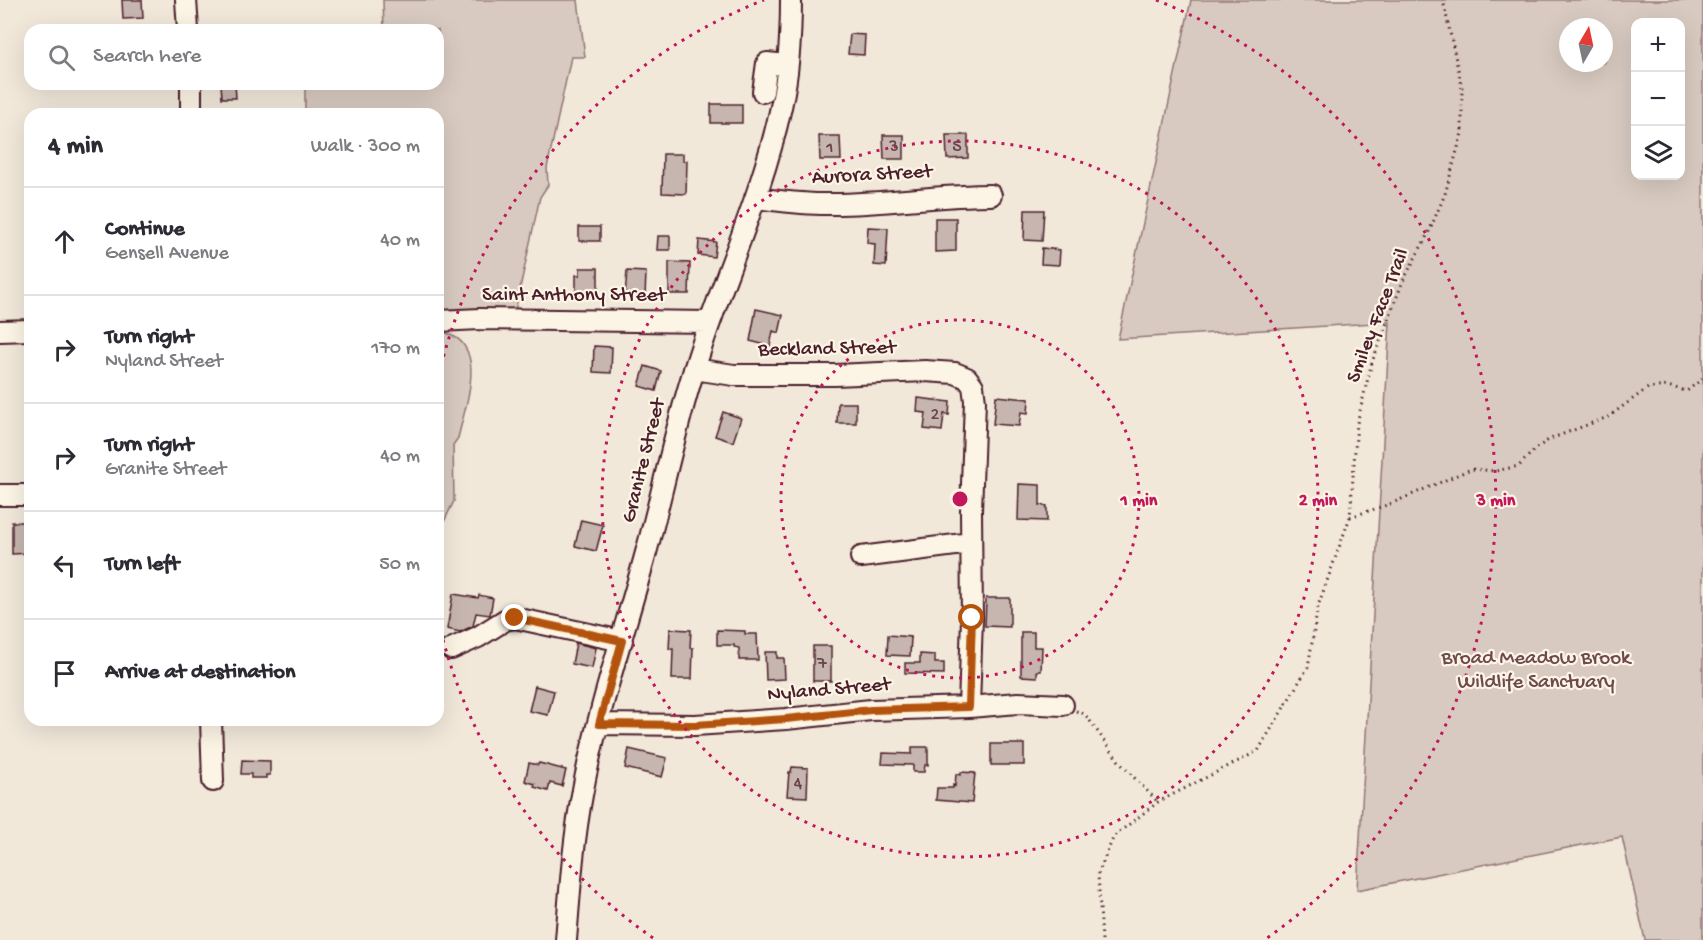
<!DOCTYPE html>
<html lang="en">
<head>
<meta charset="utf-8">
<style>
  body { margin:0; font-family:"Gochi Hand",sans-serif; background:#f2f2f3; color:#2b2b33 }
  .controls { position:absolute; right:18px; top:18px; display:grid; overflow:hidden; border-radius:12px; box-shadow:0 6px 24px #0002 }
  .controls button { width:54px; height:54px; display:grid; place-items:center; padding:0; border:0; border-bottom:2px solid #e1e1e2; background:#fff; color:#2b2b33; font:30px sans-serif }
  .compass { position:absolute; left:1559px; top:18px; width:54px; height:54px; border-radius:50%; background:#fff; box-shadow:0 6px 24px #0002; rotate:9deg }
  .stop { position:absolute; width:18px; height:18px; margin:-14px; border:4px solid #b45309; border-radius:50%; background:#fff }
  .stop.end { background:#b45309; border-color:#fff; box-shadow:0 2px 6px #0008 }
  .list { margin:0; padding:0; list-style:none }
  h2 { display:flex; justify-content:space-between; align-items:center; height:78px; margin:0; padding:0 24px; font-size:26px }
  h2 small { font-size:20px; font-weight:400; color:#7c7c81 }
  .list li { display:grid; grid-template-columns:39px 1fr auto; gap:18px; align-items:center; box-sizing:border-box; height:108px; padding:0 24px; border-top:2px solid #e1e1e2 }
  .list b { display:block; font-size:22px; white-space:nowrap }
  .list p { margin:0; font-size:20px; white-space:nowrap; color:#7c7c81 }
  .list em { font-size:20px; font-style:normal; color:#7c7c81 }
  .icon { flex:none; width:33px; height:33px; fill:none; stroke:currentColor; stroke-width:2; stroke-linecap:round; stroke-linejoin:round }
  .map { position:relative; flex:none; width:1703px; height:940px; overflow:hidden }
  .search { position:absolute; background:#fff; box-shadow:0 6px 24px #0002; left:24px; top:24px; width:420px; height:66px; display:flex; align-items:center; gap:15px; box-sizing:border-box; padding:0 21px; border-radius:18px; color:#7c7c81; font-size:22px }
  .panel { position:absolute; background:#fff; box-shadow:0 6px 24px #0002; left:24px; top:108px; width:420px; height:618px; border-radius:18px }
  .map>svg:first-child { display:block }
</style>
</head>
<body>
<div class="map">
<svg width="1703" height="940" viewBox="0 0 1703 940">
  <rect width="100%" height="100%" fill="#f1e8da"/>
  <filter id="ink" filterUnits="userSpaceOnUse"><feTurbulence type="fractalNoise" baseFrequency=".0167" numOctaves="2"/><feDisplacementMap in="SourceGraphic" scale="12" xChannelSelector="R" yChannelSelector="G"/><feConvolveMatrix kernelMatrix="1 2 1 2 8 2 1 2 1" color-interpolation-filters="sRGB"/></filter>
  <g filter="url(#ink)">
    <path fill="#d8cac0" stroke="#917476" stroke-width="1.5" fill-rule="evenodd" d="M383,0H578L585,57H571L547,168L548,185L540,197L515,311H438V114H340L339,110L305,111V84H438V30H384Z
      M1191,0H1703V940H1645L1622,837L1357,890L1390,322L1118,339ZM1680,22V176H1636V22ZM1568,27H1604V63H1568Z
      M438,331C491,339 466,403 458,438L453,445L454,501L438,534Z"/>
    <path fill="#c7b6af" stroke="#4a1f2b" stroke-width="1.5" d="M122,0H142L143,18L123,19Z
      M850,34L865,35L864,55L848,54Z
      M221,84H235L236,98H222Z
      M711,104H742V123H711Z
      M883,135H904V159H884Z
      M946,135H968V158L947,159Z
      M819,136H840L841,160H820Z
      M663,154H683V161H687L686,194L662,193Z
      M1025,210H1044L1042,241L1024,240Z
      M935,218H956V251L935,252Z
      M579,227H600V241H579Z
      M868,227L888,228L886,266L874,265L875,244L867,243Z
      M658,236H670V250H657Z
      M699,240L716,242L714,257L698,255Z
      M1042,248L1060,250L1059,265L1041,264Z
      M669,262L690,263L689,294H669Z
      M580,268H598V296H576V275H580Z
      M627,271L646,272L645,297L625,296Z
      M756,309L783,315L779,333L773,331L770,346L750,341Z
      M594,346L612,347L611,373L593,372Z
      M645,366L661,371L656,391L639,386Z
      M996,396L1029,399L1028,413L1021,412L1019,426L993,424Z
      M918,398L950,402L949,415L944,414L942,431L924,429L926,413L917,412Z
      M838,403H856V423H837Z
      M723,412L741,418L733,442L715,436Z
      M1019,484L1040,485V505L1047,506V521L1018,520Z
      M581,520L603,525L596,551L575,546Z
      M12,522H23V526H30V553L12,554Z
      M453,594L478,598L479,595L493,598L490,615L476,613L473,626L460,632L447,629Z
      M986,598H1010V627L985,626Z
      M670,629L691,630L690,648H693L692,679H672L673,649H669Z
      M717,630L745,631V634H757L758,660H739V648L734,647V645H717Z
      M1021,632H1034V647H1042L1041,671H1037V677L1021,676Z
      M888,635L911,637L910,656L887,655Z
      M576,643L596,648L592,668L572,664Z
      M813,646H831V681H813Z
      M765,652H777V658H784L785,679L766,680Z
      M920,654L935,655V663H944V674L905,673V663H920Z
      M535,686L554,691L548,715L529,711Z
      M991,744H1024V765H991Z
      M912,747H928V765H925L924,772H913V765L882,764L883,753L912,754Z
      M629,749L667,758L662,777L625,768Z
      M242,760L270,761V775H266V778H251V774H241Z
      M529,763L538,765L539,763L566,770L562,786L550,783L548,791L534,787L535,784L525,781Z
      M792,767L808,768L807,797L787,796L789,772H791Z
      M961,772L975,773L972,803L936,800L937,788H953V785L955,786L956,774L961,775Z"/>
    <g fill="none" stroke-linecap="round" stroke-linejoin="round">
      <g stroke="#4a1f2b" stroke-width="24">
        <path id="minor" d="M186,0L188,30
          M763,92L767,63L787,65
          M191,114V84
          M755,198C781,201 807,205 833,204C886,204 938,195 991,195
          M438,321L480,319L709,322
          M0,331L30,330
          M694,369L734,375H835L925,371L955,373L967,378L973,386L975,401L971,511L972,618L969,707
          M0,495H30
          M861,557L971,543
          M451,649L478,637L505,620L515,618L622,641
          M211,720L213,781
          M599,724L695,725L786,719L871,710L969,707L1018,703L1063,705
          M566,940C570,891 573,843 582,795C597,712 625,630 647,549C663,490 675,429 694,370C721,282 762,197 781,107C789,72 791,35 791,0"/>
      </g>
      <path stroke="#4a1f2b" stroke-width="3" stroke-dasharray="1.5 4.5" stroke-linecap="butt" d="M1350,517L1390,504L1471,469L1496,471L1519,466L1535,449L1550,439L1608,417L1648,388L1667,386L1687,391L1703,378
        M1076,711L1085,714L1121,764L1158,802
        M1102,940L1098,874L1114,836L1158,802L1258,751L1308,667L1318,606L1350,517L1357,423L1372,362L1403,281L1429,232L1445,194L1462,133V88L1443,0"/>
      <use href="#minor" stroke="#fcf5e5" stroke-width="20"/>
    </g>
  </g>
  <g fill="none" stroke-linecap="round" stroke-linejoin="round" filter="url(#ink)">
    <path stroke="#b45309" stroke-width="8" d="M515,618L622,641L599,724L695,725L786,719L871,710L969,707L972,618"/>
  </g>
  <g fill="none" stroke="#c2185b" stroke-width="3" stroke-dasharray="3 6">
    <circle cx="960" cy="499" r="179"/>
    <circle cx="960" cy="499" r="358"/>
    <path d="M653 938A536 536 0 0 1 439 624M439 374A536 536 0 0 1 764 0M1156 0A536 536 0 0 1 1267 938"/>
  </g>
  <g text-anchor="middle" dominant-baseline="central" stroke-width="4.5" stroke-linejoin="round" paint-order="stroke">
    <g font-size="18" fill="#69454c">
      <text x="894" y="147">3</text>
      <text x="957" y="147">5</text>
      <text x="830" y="148">1</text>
      <text x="935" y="415">2</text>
      <text x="822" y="664">7</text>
      <text x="798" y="784">4</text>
    </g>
    <g font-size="21" fill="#4a1f2b" stroke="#fcf5e5">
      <text transform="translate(872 176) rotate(-3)">Aurora Street</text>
      <text x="574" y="296">Saint Anthony Street</text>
      <text transform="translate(1379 316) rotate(-69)">Smiley Face Trail</text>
      <text transform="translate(827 350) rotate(-1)">Beckland Street</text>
      <text transform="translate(645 461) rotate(-76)">Granite Street</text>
      <text transform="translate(829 691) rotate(-5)">Nyland Street</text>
    </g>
    <g font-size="21" fill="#6e4a50" stroke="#fcf5e5">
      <text x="1536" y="659">Broad Meadow Brook<tspan x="1536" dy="24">Wildlife Sanctuary</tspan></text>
    </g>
  </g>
  <circle cx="960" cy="499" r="9" fill="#c2185b" stroke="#fcf5e5" stroke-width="3"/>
  <g font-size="18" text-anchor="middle" font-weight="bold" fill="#c2185b" stroke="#fcf5e5" stroke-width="4.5" stroke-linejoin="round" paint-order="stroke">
    <text x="1139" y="505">1 min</text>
    <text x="1318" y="505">2 min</text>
    <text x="1496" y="505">3 min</text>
  </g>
</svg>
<div class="controls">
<button>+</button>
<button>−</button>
<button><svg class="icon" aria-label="layers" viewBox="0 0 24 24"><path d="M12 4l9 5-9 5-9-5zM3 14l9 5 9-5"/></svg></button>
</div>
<svg class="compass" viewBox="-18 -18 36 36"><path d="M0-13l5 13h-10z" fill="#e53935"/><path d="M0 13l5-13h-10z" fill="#7c7c81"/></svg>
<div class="stop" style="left:972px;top:618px"></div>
<div class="stop end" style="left:515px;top:618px"></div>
<div class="search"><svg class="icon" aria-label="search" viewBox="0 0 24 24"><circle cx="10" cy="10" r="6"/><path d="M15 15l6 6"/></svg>Search here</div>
<section class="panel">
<h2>4 min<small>Walk · 300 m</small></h2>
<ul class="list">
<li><svg class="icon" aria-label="ahead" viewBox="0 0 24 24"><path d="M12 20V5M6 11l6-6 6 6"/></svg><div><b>Continue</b><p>Gensell Avenue</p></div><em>40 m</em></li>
<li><svg class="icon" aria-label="right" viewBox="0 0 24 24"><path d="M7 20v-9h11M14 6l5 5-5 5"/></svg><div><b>Turn right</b><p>Nyland Street</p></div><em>170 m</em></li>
<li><svg class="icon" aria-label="right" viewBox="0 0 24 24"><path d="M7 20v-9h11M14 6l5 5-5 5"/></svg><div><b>Turn right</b><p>Granite Street</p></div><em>40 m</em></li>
<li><svg class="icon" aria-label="left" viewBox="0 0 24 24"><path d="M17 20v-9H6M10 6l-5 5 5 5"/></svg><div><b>Turn left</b></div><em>50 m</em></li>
<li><svg class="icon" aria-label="arrive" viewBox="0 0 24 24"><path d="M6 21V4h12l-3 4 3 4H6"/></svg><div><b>Arrive at destination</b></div></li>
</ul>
</section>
</div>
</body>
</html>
